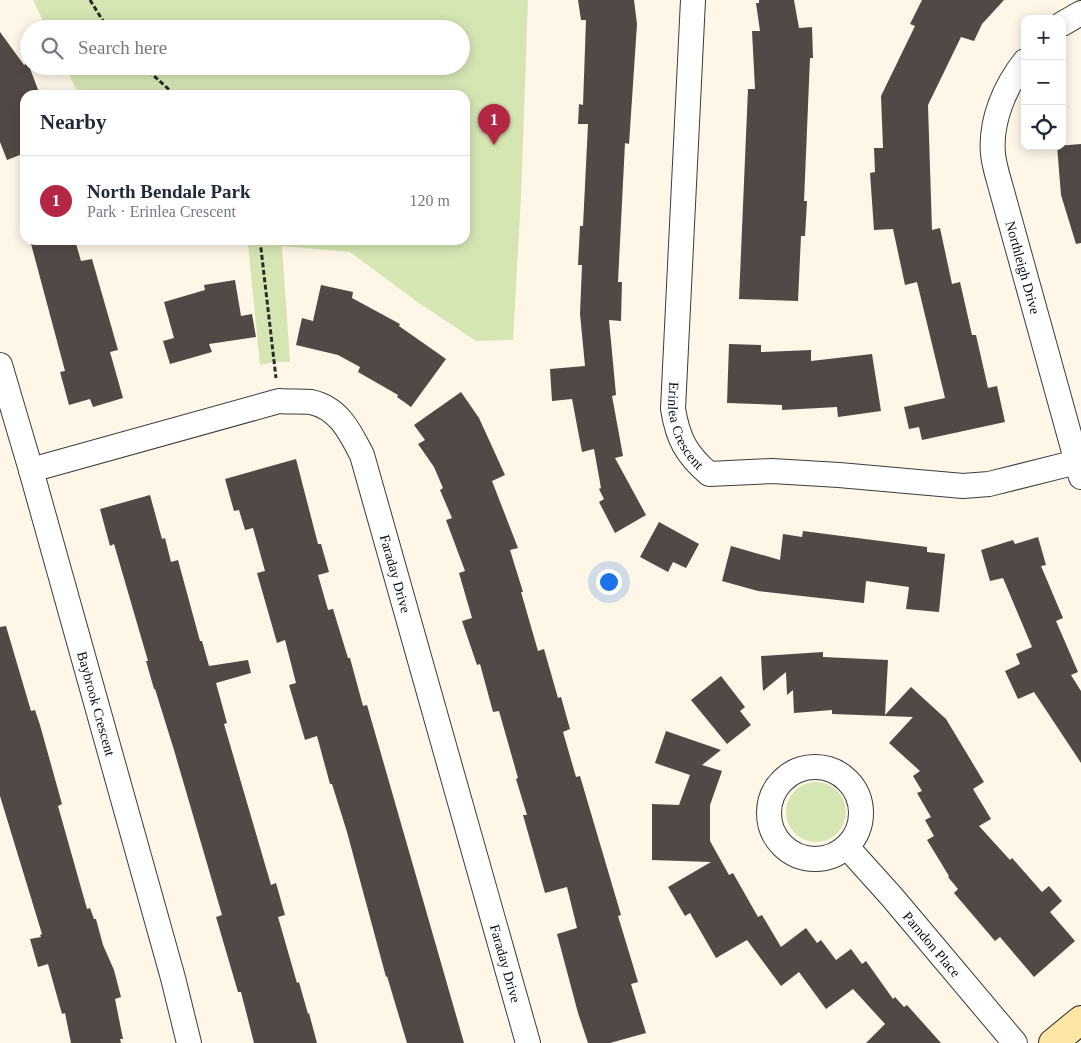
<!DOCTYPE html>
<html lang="en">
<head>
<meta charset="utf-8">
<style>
  body { margin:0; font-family:"Times New Roman",serif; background:#f2f2f3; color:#1f2937 }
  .controls { position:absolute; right:15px; top:15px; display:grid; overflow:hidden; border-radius:10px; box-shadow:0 2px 12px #0003 }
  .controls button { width:45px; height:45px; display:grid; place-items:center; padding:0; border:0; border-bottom:1px solid #e0e1e3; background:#fff; color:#1f2937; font:25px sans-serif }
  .you { position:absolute; left:608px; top:581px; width:18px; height:18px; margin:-12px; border:4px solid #fff; border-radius:50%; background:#1a73e8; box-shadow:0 0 0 8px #1a73e833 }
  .badge { display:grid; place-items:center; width:32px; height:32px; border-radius:50%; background:#b42744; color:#fff; font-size:16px; font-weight:700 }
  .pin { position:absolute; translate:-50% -41px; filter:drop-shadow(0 1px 2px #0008) }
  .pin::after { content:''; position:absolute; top:26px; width:18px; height:15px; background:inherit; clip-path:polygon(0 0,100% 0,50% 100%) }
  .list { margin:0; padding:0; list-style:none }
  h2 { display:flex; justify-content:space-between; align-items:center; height:65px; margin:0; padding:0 20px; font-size:21px }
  h2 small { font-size:16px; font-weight:400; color:#747a83 }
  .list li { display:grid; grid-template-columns:32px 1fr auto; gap:15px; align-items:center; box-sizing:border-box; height:90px; padding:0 20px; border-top:1px solid #e0e1e3 }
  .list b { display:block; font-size:19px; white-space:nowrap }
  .list p { margin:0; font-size:16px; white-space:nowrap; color:#747a83 }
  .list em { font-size:16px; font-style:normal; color:#747a83 }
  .icon { flex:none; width:28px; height:28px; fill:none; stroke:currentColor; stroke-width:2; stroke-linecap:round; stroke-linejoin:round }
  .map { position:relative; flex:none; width:1081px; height:1043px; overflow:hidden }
  .search { position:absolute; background:#fff; box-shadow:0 2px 12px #0003; left:20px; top:20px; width:450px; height:55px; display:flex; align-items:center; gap:12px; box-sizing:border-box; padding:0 18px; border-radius:28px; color:#747a83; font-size:19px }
  .panel { position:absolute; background:#fff; box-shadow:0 2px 12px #0003; left:20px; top:90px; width:450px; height:155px; border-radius:15px }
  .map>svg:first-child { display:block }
</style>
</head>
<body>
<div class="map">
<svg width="1081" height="1043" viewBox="0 0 1081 1043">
  <rect width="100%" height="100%" fill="#fef6e7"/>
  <path fill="#d5e6b3" d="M33,0H528L521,196L513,340L476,341L416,301L350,252L282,246L290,362H274L260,365L248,244L202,240H465V95H79L65,66H461V29H47Z
    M786 812a30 30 0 1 1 60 0a30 30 0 1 1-60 0Z"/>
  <path fill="#524946" d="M578,0H634L637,24L629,144L625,143L618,282H622L621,321L609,320L616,395L612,396L623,456L615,458L646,515L615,533L599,502L604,499L599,489L601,488L594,449L582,452L572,399L552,401L550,369L585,366L580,314L582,265H578L580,226H583L588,124H578L579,104L583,105L586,20H581Z
    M759,0H794L799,28L812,27L813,58H810L804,201H807L805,236H801L798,301L739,299L748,89H755L752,31H760L756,3H759Z
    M922,0H1004L982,24L974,41L961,37L928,105L932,230L940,228L952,284L960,282L972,335H976L988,388L997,386L1005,422L922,440L919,427L909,429L904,407L945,398L917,282L905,285L893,229L874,230L870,173L875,172L874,148H883L881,96L915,26L910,24Z
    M0,32L24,65L28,63L40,95H25V153L7,160L0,142Z
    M1081,144V243L1076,244L1061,195L1057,146Z
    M30,240H75L81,261L92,259L118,350L110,352L123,398L93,407L90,399L69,405L60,372L65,371Z
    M235,280L241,316L252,314L256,337L209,344L212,352L170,364L163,341L174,338L164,302L205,290L204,285Z
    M321,285L353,292L352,298L400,324L399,326L446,359L411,407L397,397L398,395L358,372L360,367L338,355L296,345L302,318L313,321Z
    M729,344L761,345V352L811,350V361L872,354L881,411L838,417L837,407L782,410V405L727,403Z
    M461,392L479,418L505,475L492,481L518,548L510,550L523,592H521L538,651L544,649L558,698L561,697L570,729L563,732L576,777L580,776L621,915L618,916L638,982L631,984L646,1033L610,1043H588L578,1013L557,934L577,928L567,887L545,893L523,815H527L516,779L518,778L499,711L493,712L480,664L477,665L462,621L472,618L459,573L465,571L446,520L452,518L440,490L443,488L434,467L418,444L425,440L414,425Z
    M296,459L318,544H321L329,572L318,575L328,610L333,609L348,658H350L363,706L367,705L464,1043H407L387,976L386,977L347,832L332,784H330L317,736L305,740L289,685L296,683L285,640L277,643L257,573L265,571L253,528L245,530L239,510L234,511L225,479Z
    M150,495L162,539L165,538L171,562L178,560L200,641H202L209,666L248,660L251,673L216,683L227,723L224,724L271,885L276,883L285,915L278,917L297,983L299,982L308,1014L309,1013L317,1043H254L241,992H238L216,917L222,915L174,750L155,689H154L146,661H148L114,544L110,546L100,509Z
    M659,522L699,544L686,568L673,562L668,572L640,557Z
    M803,531L927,547V552L945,554L939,612L906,609L909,587L866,581L864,603L758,591L722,581L731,546L780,560L783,534L802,537Z
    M1038,537L1046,565L1041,566L1063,618L1056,621L1078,672L1071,675L1081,691V763L1034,692L1018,699L1005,671L1020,664L1016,654L1032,647L1003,578L990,581L981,550L1013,540L1015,544Z
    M6,626L31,711L35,710L40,725L62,804L58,806L87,909L90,908L94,919H96L103,945L114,970L121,997L115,999L123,1039H120L121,1043H71L65,1013L62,1014L48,964L38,967L30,939L41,937L40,935L42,934L0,796V627Z
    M823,652V657L888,660L885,715L911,687L946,719L984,782L973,789L991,819L979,826L1010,860L1012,858L1042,892L1049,886L1062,901L1050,912L1075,941L1034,977L1000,937L995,941L954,893L958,889L948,877L949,876L927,840L934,836L925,820L931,817L917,793L922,791L913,776L920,771L889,743L913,717L832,714V710L794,713L793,690L787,695L786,672L763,691L761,656Z
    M721,676L745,707L740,711L751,725L727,744L691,700Z
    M666,731L721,750L702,765L722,771L710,805V841L729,875L733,873L758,917L762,915L781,947L806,928L817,943L821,940L836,960L851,949L862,964L866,961L893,999L895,997L904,1007L907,1005L941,1043H866L885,1024L853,989L826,1009L799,972L781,986L747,940L716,958L690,913L685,916L668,887L711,862L652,860V804L679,805L690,775L655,763Z"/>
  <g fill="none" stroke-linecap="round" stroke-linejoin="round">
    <g stroke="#3c3c3c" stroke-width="26">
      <g id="street">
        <path id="s1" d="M693,0L673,409C678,439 686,454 709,474L772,471L839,475L963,486L989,484L1077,462"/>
        <path d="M1062,24L1081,13"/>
        <path id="s2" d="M1025,61C1005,86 990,121 993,154C994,165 998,177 1001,188L1081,477"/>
        <path id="s3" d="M0,365L31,470L173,978L189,1043"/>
        <path id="s4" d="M31,470L279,401C289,402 301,401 311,402C339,408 350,432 362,455L528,1043"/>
        <circle cx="815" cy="813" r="46"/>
        <path id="s5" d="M847,847L892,897L1015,1043"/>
      </g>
    </g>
    <g stroke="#2b2b2b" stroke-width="30">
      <path id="secondary" d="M1053,1043L1081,1020"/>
    </g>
    <path stroke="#2b2b2b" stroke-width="3" stroke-dasharray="5 2.5" stroke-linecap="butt" d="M90,0L108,29
      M143,66L175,95
      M260,240L276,378"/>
    <use href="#street" stroke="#fff" stroke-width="24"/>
    <use href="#secondary" stroke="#fde5a3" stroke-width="28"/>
  </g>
  <g text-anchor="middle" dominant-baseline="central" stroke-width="5" stroke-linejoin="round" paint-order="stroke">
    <g font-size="14" fill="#090909" stroke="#fff">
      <text stroke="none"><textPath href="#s2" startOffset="218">Northleigh Drive</textPath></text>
      <text stroke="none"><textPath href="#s1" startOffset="429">Erinlea Crescent</textPath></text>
      <text stroke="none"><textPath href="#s4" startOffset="489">Faraday Drive</textPath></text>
      <text stroke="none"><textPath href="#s3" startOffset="352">Baybrook Crescent</textPath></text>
      <text stroke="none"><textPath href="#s5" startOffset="129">Parndon Place</textPath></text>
      <text stroke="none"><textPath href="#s4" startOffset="894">Faraday Drive</textPath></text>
    </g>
  </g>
</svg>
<div class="controls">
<button>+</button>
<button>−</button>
<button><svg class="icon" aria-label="locate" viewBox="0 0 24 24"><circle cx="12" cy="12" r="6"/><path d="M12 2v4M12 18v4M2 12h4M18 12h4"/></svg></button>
</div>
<div class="you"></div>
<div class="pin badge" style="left:494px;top:145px">1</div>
<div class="search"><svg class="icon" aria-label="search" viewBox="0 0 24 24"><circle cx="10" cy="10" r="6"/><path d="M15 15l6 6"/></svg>Search here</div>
<section class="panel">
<h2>Nearby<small></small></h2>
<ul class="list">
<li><span class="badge">1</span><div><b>North Bendale Park</b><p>Park · Erinlea Crescent</p></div><em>120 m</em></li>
</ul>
</section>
</div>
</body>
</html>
